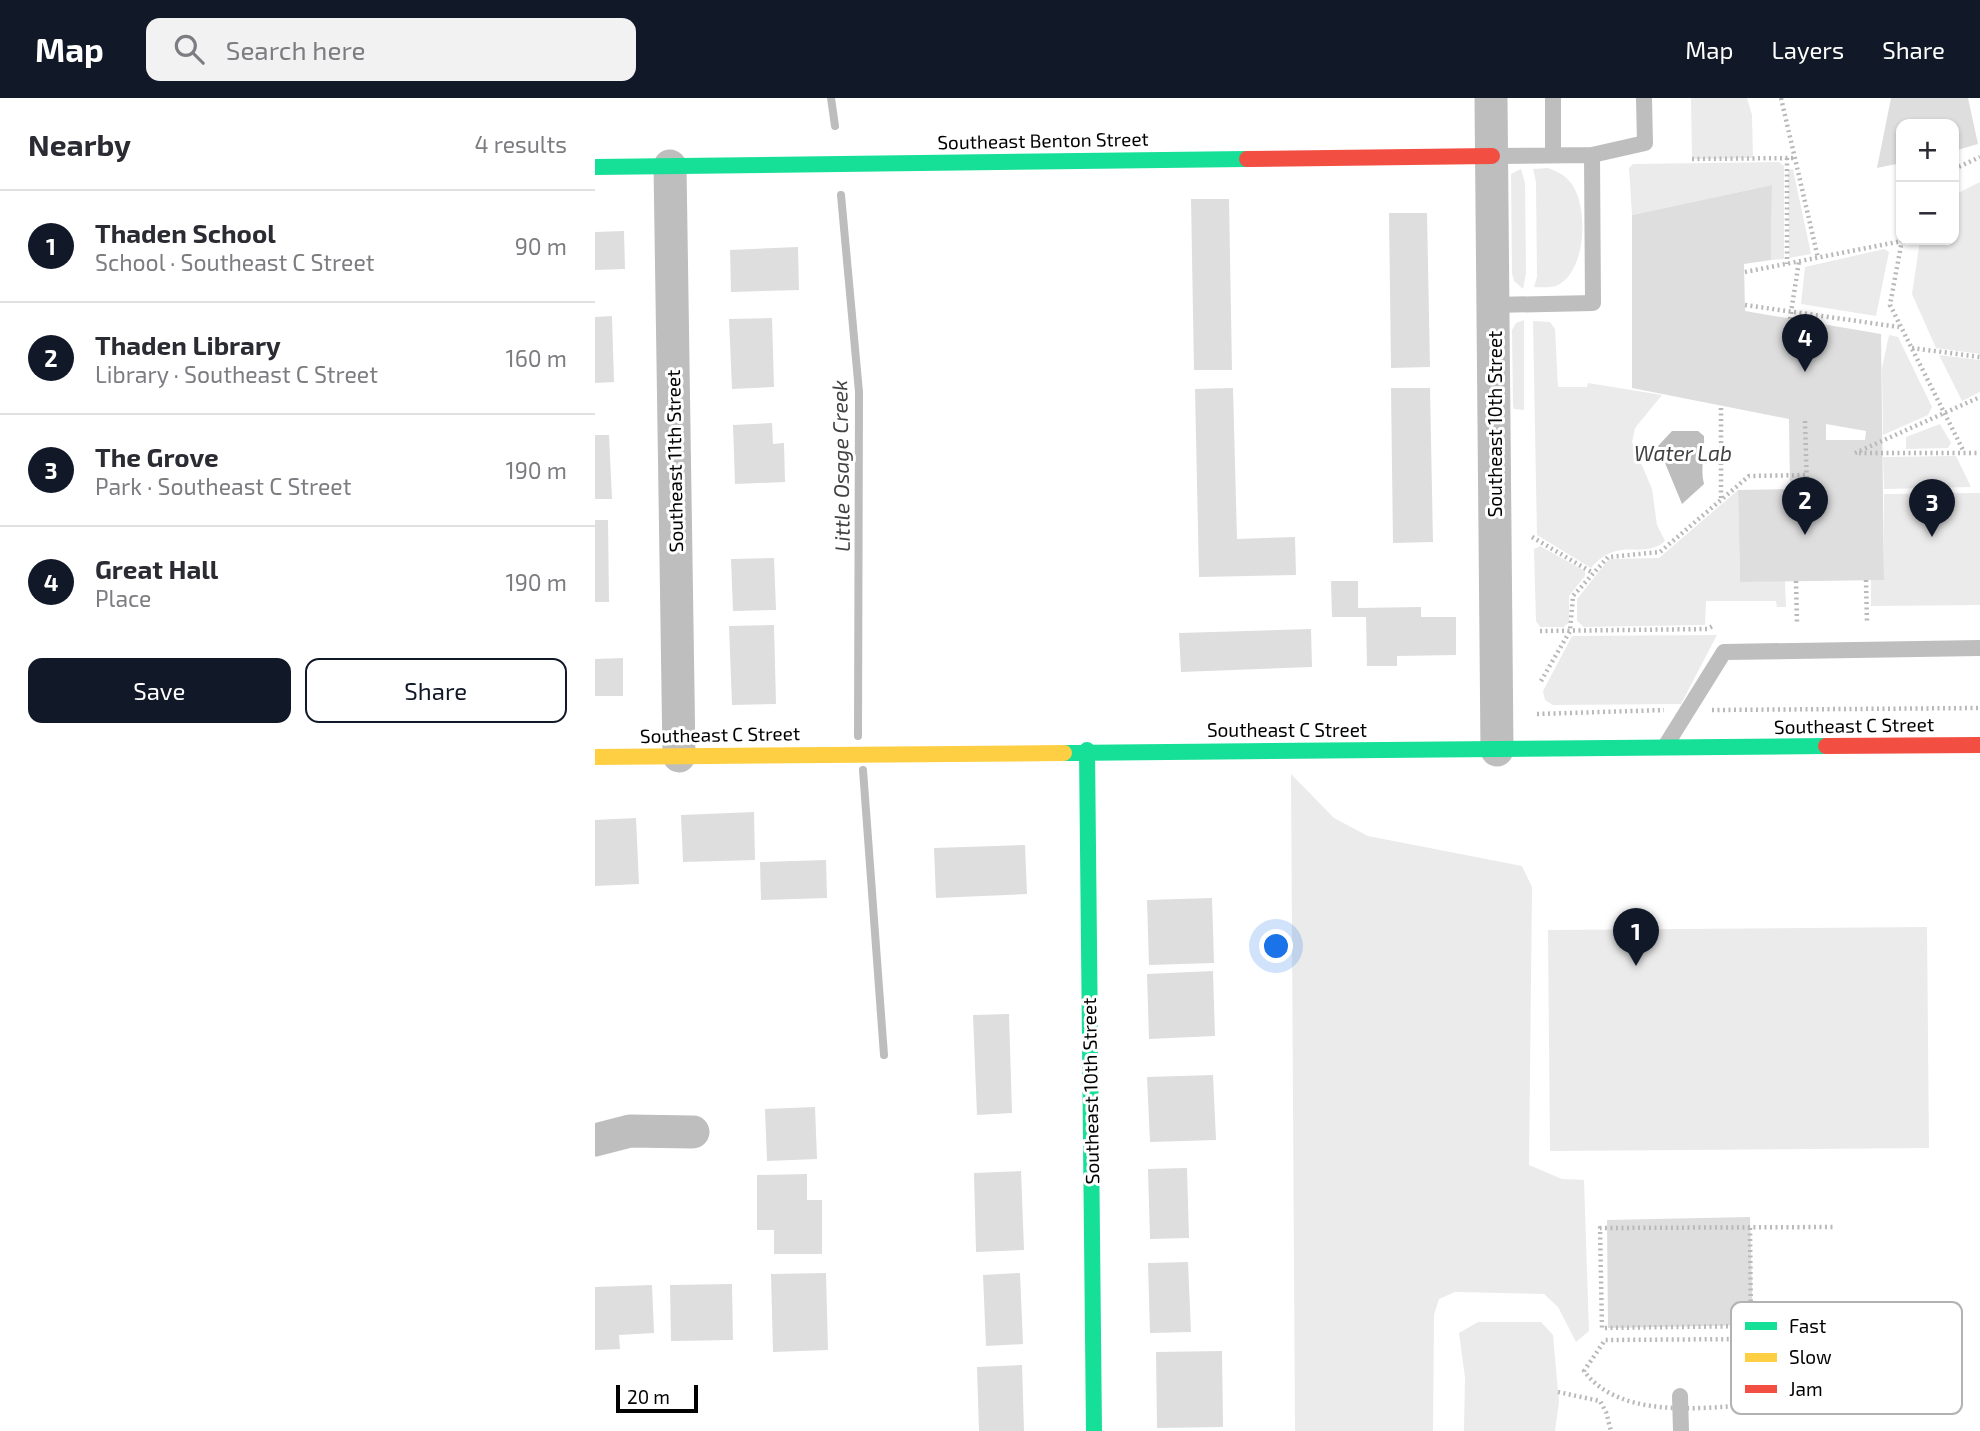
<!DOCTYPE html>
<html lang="en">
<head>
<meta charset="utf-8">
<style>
  body { margin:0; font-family:"Exo 2",sans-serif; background:#f2f2f3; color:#2b2b33 }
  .controls { position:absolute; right:21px; top:21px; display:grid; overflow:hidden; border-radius:14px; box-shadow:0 2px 5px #0004 }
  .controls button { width:63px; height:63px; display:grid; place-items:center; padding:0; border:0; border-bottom:2px solid #e1e1e2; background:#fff; color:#2b2b33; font:35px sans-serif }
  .scale { position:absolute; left:21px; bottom:18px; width:82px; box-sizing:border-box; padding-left:7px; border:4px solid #000; border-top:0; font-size:19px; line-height:24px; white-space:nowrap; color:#000; -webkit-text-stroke:5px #fff; paint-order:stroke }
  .you { position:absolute; left:682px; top:849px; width:24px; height:24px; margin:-18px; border:5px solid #fff; border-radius:50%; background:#1a73e8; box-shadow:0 0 0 10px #1a73e833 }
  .badge { display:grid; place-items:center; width:46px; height:46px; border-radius:50%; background:#111827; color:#fff; font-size:23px; font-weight:700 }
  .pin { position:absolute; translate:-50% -58px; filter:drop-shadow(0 2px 4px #0008) }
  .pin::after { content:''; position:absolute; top:37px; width:24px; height:21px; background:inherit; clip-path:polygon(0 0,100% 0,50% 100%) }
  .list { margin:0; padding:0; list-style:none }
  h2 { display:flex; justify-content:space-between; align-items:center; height:91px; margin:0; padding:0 28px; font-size:30px }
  h2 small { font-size:23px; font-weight:400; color:#7c7c81 }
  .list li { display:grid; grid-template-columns:46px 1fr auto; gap:21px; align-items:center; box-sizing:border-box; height:112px; padding:0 28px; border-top:2px solid #e1e1e2 }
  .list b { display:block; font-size:26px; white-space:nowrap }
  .list p { margin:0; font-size:23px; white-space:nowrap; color:#7c7c81 }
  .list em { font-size:23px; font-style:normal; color:#7c7c81 }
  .actions { display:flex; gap:14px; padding:21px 28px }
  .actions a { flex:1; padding:16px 0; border:2px solid #111827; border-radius:14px; text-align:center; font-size:24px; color:#111827 }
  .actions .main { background:#111827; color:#fff }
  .icon { flex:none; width:38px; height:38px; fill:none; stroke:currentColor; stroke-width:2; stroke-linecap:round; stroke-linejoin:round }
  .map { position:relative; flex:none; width:1385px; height:1333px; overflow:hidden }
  header { display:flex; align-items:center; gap:42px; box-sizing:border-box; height:98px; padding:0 35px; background:#111827; color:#fff }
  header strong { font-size:33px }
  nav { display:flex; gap:38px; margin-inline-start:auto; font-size:24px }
  .search { width:490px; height:63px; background:#f2f2f3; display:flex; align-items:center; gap:18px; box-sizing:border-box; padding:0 24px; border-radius:14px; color:#7c7c81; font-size:26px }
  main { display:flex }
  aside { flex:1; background:#fff }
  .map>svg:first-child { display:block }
</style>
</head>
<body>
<header>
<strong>Map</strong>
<div class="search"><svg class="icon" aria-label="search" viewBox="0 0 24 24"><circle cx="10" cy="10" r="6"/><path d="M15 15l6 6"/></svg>Search here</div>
<nav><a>Map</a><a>Layers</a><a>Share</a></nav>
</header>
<main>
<aside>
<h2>Nearby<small>4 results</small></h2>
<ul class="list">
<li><span class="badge">1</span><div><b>Thaden School</b><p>School · Southeast C Street</p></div><em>90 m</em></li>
<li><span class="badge">2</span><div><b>Thaden Library</b><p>Library · Southeast C Street</p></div><em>160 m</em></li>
<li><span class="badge">3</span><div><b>The Grove</b><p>Park · Southeast C Street</p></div><em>190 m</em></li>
<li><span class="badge">4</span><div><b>Great Hall</b><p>Place</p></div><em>190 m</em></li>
</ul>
<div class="actions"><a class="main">Save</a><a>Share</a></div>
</aside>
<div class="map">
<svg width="1385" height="1333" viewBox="0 0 1385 1333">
  <rect width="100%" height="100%" fill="#fff"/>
  <path fill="#ebebeb" d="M1096,0H1152L1157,17L1158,60L1097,61Z
    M1184,64L1189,68V161L1176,162L1177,87L1037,117L1034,70L1038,66Z
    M953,70C963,74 970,77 976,85C994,108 992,175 961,188C955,190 946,189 939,189L942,179L941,84L938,71Z
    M926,71L930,85L931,175L928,191L919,183L917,175L916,76Z
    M1198,71L1216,156L1194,160L1193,72Z
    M1385,84V256L1341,250L1317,196L1325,142H1359V97Z
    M1289,151L1294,154L1281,218L1206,206L1210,169Z
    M929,222V312L919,311L918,308L917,232L921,225Z
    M938,223L955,224L960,231L963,289H992L993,285L1067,297L1040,330L1037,344L1057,391L1062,427L1070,443C1047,463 1024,437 996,470L942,437Z
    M1294,237L1303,239L1337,309L1333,317L1288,337L1287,270Z
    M1344,257L1385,262V294L1367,303Z
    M1345,326L1356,345L1353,350L1311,351V339Z
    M1361,358L1376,389L1289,391L1288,359Z
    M1143,392L1145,484L1190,483L1191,509H1182L1181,503H1111L1110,527L989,529L982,523V501L1014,461L1064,460Z
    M1385,395V507L1276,508V482H1289V396Z
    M945,448L990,473V478L974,498V524L969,529H945L941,523L939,451Z
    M1122,537L1086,606L958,607L950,602L948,593L977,538Z
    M696,676L739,720L773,738L927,768L937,789L934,1067L967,1081L989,1082L994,1233L981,1244L963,1209L949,1196L860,1194L844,1201L839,1217L838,1333H700Z
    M1332,829L1334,1050L955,1053L953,832Z
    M883,1224H946L958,1237L964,1304L960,1333H869L870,1280L864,1235Z"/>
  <path fill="#bdbdbd" d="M1077,333H1103L1109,338C1110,355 1105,371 1109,386L1087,406L1063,348Z"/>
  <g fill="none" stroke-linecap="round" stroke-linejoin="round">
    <path stroke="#bdbdbd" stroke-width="8" d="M236,0L240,28
      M246,97L264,294L263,638
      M268,672L289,957"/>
  </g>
  <path fill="#dedede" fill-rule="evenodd" d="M1296,0H1373L1383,46L1359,53V26H1306V65L1282,70Z
    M1177,87L1176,162L1149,166L1150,213L1286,236L1289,482L1145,484L1143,392L1195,391L1194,321L1037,290V117ZM1231,326L1271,333L1270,342H1231Z
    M596,101H634L637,272H599Z
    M794,115H832L835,269L796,270Z
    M29,133L30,171L0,172V134Z
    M203,149L204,192L136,194L135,152Z
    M17,218L19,284L0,285V219Z
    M177,220L179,289L137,291L134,221Z
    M638,290L642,441L700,439L701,477L604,479L600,291Z
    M796,290H835L838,444L798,445Z
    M177,325L178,346L189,345L190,384L140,386L138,327Z
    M0,337H14L17,401H0Z
    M0,422H13L14,504H0Z
    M179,460L181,512L138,513L136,461Z
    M736,483H763V510L826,509V519H861V557L802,558V568H772L771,519H737Z
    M179,527L181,606L137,607L134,528Z
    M716,531L717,569L586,574L584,535Z
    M28,560V598H0V561Z
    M159,714L160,762L88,764L86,717Z
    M41,720L44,786L0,788V722Z
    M430,747L432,796L341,800L339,750Z
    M231,762L232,800L166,802L165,764Z
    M617,800L619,865L554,867L552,802Z
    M618,873L620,938L554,941L552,876Z
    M414,916L417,1015L382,1017L378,917Z
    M618,977L621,1042L555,1044L552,979Z
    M220,1009L222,1061L172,1063L170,1011Z
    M592,1070L594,1140L555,1141L553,1071Z
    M426,1073L429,1152L381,1154L379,1075Z
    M212,1076V1102H227V1156H179V1132H162V1077Z
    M1155,1119L1158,1227L1013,1230L1012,1122Z
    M593,1164L596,1234L555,1235L553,1165Z
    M231,1175L233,1252L178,1254L176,1176Z
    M425,1175L428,1246L391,1248L388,1177Z
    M137,1186L138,1242L76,1243L75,1187Z
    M57,1187L59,1235L24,1237L25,1251L0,1252V1189Z
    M627,1253L628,1329L562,1330L561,1254Z
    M427,1267L429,1333H384L382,1269Z"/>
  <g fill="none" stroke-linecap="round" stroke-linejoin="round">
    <path stroke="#b9b9b9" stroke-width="4.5" stroke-dasharray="2 3.5" stroke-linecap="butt" d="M1186,0L1223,160
      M1192,60V166
      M1097,61L1200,60
      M1359,71L1385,59
      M1307,142L1295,207L1369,354
      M1150,174L1307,143
      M1150,207L1304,229
      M1195,221L1204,163
      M1317,250L1385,259
      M1210,323L1212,391
      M1260,355L1385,299
      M1264,355H1385
      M1126,400V309
      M937,439L998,475
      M1271,482L1272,525
      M1201,483L1202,526
      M945,533L1112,531L1120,527
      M946,583L975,533L978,498L1013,459L1065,454L1154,378L1211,377
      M1117,612L1385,610
      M942,616L1069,612
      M1155,1130L1156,1228L1007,1230L1005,1130L1239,1129
      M1151,1241C1171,1244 1187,1266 1197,1283L1195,1296L1184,1305C1125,1307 1029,1327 989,1273L1010,1242Z
      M963,1294L1005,1303L1011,1314L1016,1333"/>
    <path stroke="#bebebe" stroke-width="16" d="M958,57V0
      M997,57L1050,45L1049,0
      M897,58L997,57L998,205L898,207
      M1071,647L1129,554L1385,550
      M1085,1298L1086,1333"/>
    <path stroke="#bebebe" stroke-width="33" d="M896,0L902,652
      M75,68L84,658
      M0,1042L35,1033L98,1034"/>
    <path stroke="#16e098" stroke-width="16" d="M0,69L652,61
      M492,652L499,1333
      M469,655L1231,648"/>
    <path stroke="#ffcf43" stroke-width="16" d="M0,659L469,655"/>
    <path stroke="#f24e42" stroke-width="16" d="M652,61L897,58
      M1231,648L1385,647"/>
  </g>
  <g text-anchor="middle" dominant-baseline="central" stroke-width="6" stroke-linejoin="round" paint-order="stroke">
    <g font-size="19" fill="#000" stroke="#fff">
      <text transform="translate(448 42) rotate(-1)">Southeast Benton Street</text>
      <text transform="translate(899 326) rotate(-90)">Southeast 10th Street</text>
      <text transform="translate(79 363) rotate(-91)">Southeast 11th Street</text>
      <text transform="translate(1259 627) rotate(-1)">Southeast C Street</text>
      <text x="692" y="631">Southeast C Street</text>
      <text transform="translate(125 636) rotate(-1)">Southeast C Street</text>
      <text transform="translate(495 993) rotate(-91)">Southeast 10th Street</text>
    </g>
    <g font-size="21" font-style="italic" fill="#424242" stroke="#fff">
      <text x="1088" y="354">Water Lab</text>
      <text transform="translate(245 368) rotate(-91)">Little Osage Creek</text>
    </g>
  </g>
  <rect x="1136" y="1204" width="231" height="112" rx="10" fill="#fff" stroke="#b2b2b2" stroke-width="2"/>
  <rect x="1150" y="1224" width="32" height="8" fill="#16e098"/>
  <rect x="1150" y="1255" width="32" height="9" fill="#ffcf43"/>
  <rect x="1150" y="1287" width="32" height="8" fill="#f24e42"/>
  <g font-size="19" fill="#000">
    <text x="1194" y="1235">Fast</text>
    <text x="1194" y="1266">Slow</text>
    <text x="1194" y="1298">Jam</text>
  </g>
</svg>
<div class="controls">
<button>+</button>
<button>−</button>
</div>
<div class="scale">20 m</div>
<div class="you"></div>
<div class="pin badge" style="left:1041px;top:868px">1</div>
<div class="pin badge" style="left:1210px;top:437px">2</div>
<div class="pin badge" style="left:1337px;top:439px">3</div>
<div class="pin badge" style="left:1210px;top:274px">4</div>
</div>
</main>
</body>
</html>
